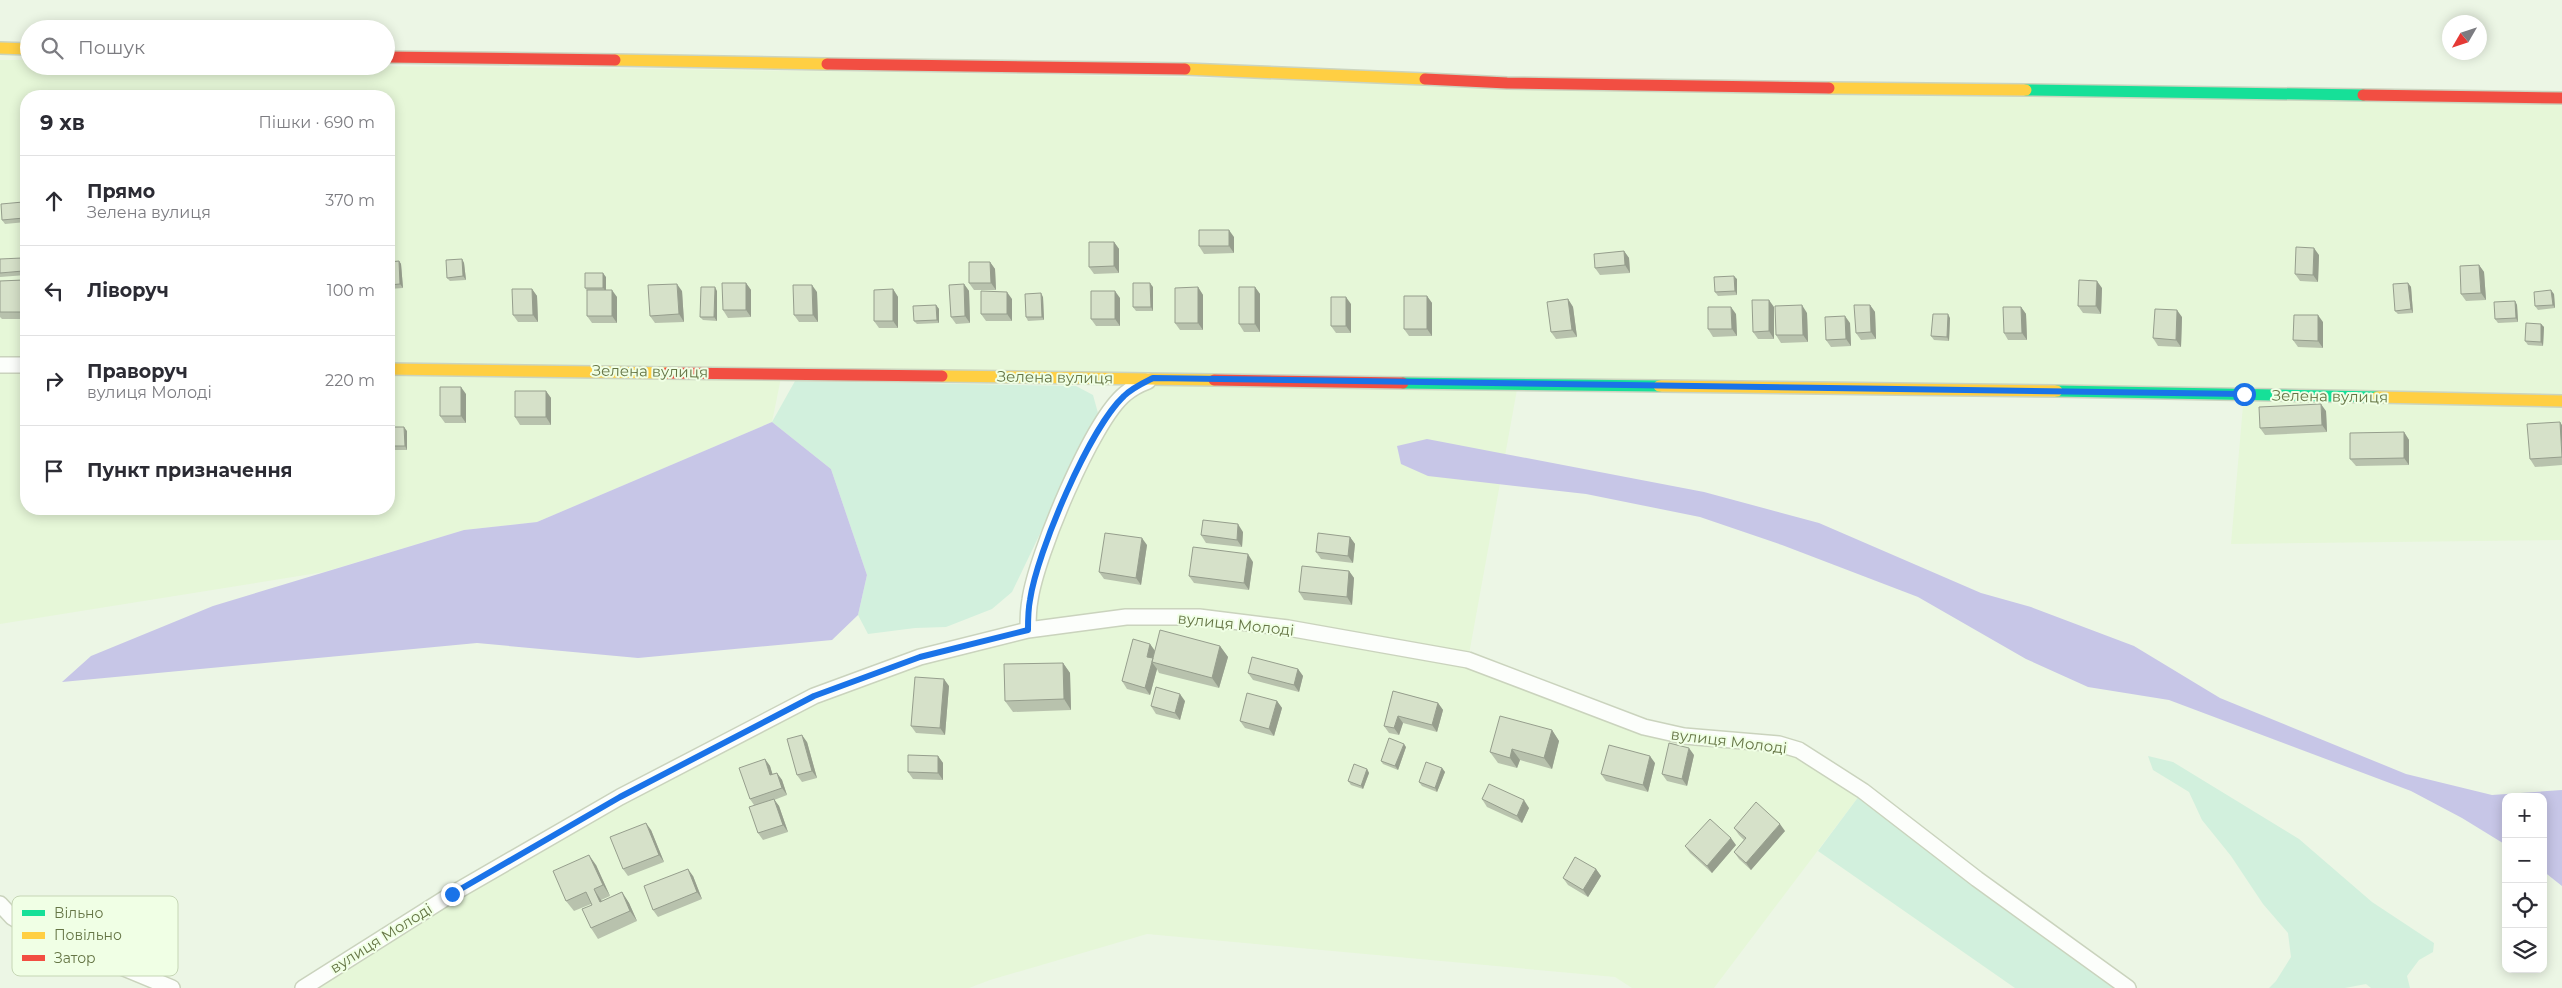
<!DOCTYPE html>
<html lang="uk">
<head>
<meta charset="utf-8">
<style>
  body { margin:0; font-family:Montserrat,sans-serif; background:#f7f7f7; color:#2b2b33 }
  .controls { position:absolute; right:15px; bottom:15px; display:grid; overflow:hidden; border-radius:10px; box-shadow:0 2px 12px #0003 }
  .controls button { width:45px; height:45px; display:grid; place-items:center; padding:0; border:0; border-bottom:1px solid #e1e1e2; background:#fff; color:#2b2b33; font:25px sans-serif }
  .compass { position:absolute; left:2442px; top:15px; width:45px; height:45px; border-radius:50%; background:#fff; box-shadow:0 2px 12px #0003; rotate:231deg }
  .stop { position:absolute; width:15px; height:15px; margin:-11px; border:4px solid #1a73e8; border-radius:50%; background:#fff }
  .stop.end { background:#1a73e8; border-color:#fff; box-shadow:0 1px 5px #0008 }
  .list { margin:0; padding:0; list-style:none }
  h2 { display:flex; justify-content:space-between; align-items:center; height:65px; margin:0; padding:0 20px; font-size:21px }
  h2 small { font-size:16px; font-weight:400; color:#7c7c81 }
  .list li { display:grid; grid-template-columns:32px 1fr auto; gap:15px; align-items:center; box-sizing:border-box; height:90px; padding:0 20px; border-top:1px solid #e1e1e2 }
  .list b { display:block; font-size:19px; white-space:nowrap }
  .list p { margin:0; font-size:16px; white-space:nowrap; color:#7c7c81 }
  .list em { font-size:16px; font-style:normal; color:#7c7c81 }
  .icon { flex:none; width:28px; height:28px; fill:none; stroke:currentColor; stroke-width:2; stroke-linecap:round; stroke-linejoin:round }
  .map { position:relative; flex:none; width:2562px; height:988px; overflow:hidden }
  .search { position:absolute; background:#fff; box-shadow:0 2px 12px #0003; left:20px; top:20px; width:375px; height:55px; display:flex; align-items:center; gap:12px; box-sizing:border-box; padding:0 18px; border-radius:28px; color:#7c7c81; font-size:19px }
  .panel { position:absolute; background:#fff; box-shadow:0 2px 12px #0003; left:20px; top:90px; width:375px; height:425px; border-radius:20px }
  .map>svg:first-child { display:block }
</style>
</head>
<body>
<div class="map">
<svg width="2562" height="988" viewBox="0 0 2562 988">
  <rect width="100%" height="100%" fill="#ecf6e5"/>
  <path fill="#e6f7d8" fill-rule="evenodd" d="M0,60H29V66H371L894,72L2562,104V540L2231,544L2244,394L1518,384L1468,660L1644,727L1779,744L1859,796L1714,988H1632L1615,977L1147,934L990,980L969,988H305L620,797L814,696L1028,630L1030,600L1096,436L1139,385L782,373L772,422L537,522L464,530L324,572L0,624ZM26,96H389V509H26Z"/>
  <path fill="#d2f0dd" d="M795,381L1076,386L1093,395L1098,413L1012,592L992,609L946,627L915,628L868,634L858,615L867,575L831,469L772,422Z
    M2148,756L2173,762L2299,839L2372,902L2434,943L2433,952L2419,960L2407,976L2410,988H2371L2366,984L2345,988H2269L2276,981L2291,957L2288,933L2263,904L2231,856L2202,820L2189,792L2153,770Z
    M1859,796L1975,885L2114,988H2015L1818,851Z"/>
  <path fill="#c7c6e7" d="M772,422L831,469L867,575L858,615L832,640L638,658L477,643L62,682L91,656L213,606L464,530L537,522Z
    M1427,439L1704,492L1819,523L1981,593L2031,607L2134,646L2220,698L2406,774L2492,795L2562,790V886L2543,871V797H2506V845L2462,818L2411,791L2169,700L2088,687L2026,659L1918,597L1782,545L1700,517L1586,494L1428,476L1401,464L1397,446Z"/>
  <g fill="none" stroke-linecap="round" stroke-linejoin="round">
    <g stroke="#cad3bd" stroke-width="18">
      <path id="street" d="M0,365H26
        M1028,630C1028,620 1028,610 1030,600C1036,556 1092,421 1125,394C1132,388 1140,384 1148,381
        M0,904L12,917L37,932L172,988
        M303,988L452,894L620,797L814,696L920,657L1028,630L1126,617H1199L1288,628L1468,660L1644,727L1684,736L1779,744L1799,750L1863,791L1977,879L2128,988"/>
    </g>
    <g stroke="#cbd4bf" stroke-width="14">
      <path id="fast" d="M2026,90L2363,95
        M1403,383L1659,386
        M2057,391L2377,397"/>
    </g>
    <g stroke="#cbd4bf" stroke-width="14">
      <path id="slow" d="M0,48L29,49
        M615,60L827,64
        M1185,69L1425,79
        M1829,88L2026,90
        M389,369L666,373
        M942,376L1214,380
        M1659,386L2057,391
        M2377,397L2562,401"/>
    </g>
    <g stroke="#cbd4bf" stroke-width="14">
      <path id="jam" d="M386,57L615,60
        M827,64L1185,69
        M1425,79L1507,83L1829,88
        M2363,95L2562,98
        M666,373L942,376
        M1214,380L1403,383"/>
    </g>
    <use href="#street" stroke="#fcfefb" stroke-width="15"/>
    <use href="#fast" stroke="#16e098" stroke-width="11"/>
    <use href="#slow" stroke="#ffcf43" stroke-width="11"/>
    <use href="#jam" stroke="#f24e42" stroke-width="11"/>
  </g>
  <path fill="#b8c2ad" d="M23,202L25,206L26,222L5,224L2,220Z
    M1234,237V253L1204,254L1199,246Z
    M1114,242L1119,249V273L1094,274L1089,267Z
    M1624,251L1629,258L1630,273L1600,275L1595,268Z
    M2319,255L2318,282L2300,281L2295,274Z
    M0,259L25,261L26,275L0,277Z
    M462,259L464,263L466,280L450,281L447,278Z
    M399,261L401,264L403,288L389,289V262Z
    M990,262L995,269L996,290H974L969,283Z
    M2479,265L2484,272L2486,300L2466,301L2461,294Z
    M606,277V290L617,297V323H592L587,316V291L585,288Z
    M1737,279V295L1718,296L1715,292Z
    M23,280L26,284V319H2L0,317V281Z
    M746,283L751,290V317L728,318L723,310Z
    M2408,283L2411,287L2413,313L2398,314L2395,311Z
    M964,284L969,291L970,323L956,324L951,317Z
    M1153,287V311H1136L1133,307Z
    M1198,287L1203,295V330H1180L1175,323Z
    M1255,287L1260,294V332H1244L1239,324Z
    M2102,288L2101,314L2083,313L2078,306Z
    M532,289L537,296L538,322H518L513,315Z
    M893,289L898,297V328H879L874,321Z
    M682,291L684,322L655,323L650,316Z
    M717,291V321L703,320L700,317Z
    M817,292L818,322H799L794,315Z
    M2554,294L2555,308L2538,310L2535,306Z
    M1427,296L1432,303V336H1409L1404,329Z
    M1043,297L1044,320L1028,321L1026,317Z
    M1120,298V326H1096L1091,319Z
    M1012,299V321H986L981,314Z
    M1568,299L1573,307L1577,337L1556,339L1551,332Z
    M2515,301L2517,305L2518,322L2498,323L2495,319Z
    M1351,304V333H1336L1331,326Z
    M936,305L939,309V323L917,324L914,321Z
    M1870,305L1875,312L1876,339L1861,340L1856,333Z
    M1774,307V339H1758L1753,332Z
    M2021,307L2026,314L2027,340H2008L2004,333Z
    M1807,313L1808,342L1781,343L1776,335Z
    M1736,314L1737,336L1713,337L1708,329Z
    M2182,317L2181,347L2158,346L2153,338Z
    M1950,318L1949,341L1934,340L1931,336Z
    M2323,322V348L2298,347L2293,340Z
    M1850,323L1851,346L1831,347L1826,340Z
    M2541,324L2544,327L2543,346L2528,345L2525,341Z
    M546,391L551,398V425H520L515,417Z
    M466,394V423H445L440,416Z
    M2326,411L2327,432L2265,435L2260,428Z
    M2562,425V465L2535,467L2530,459Z
    M407,431V450H394L391,446Z
    M2404,432L2409,440V465L2356,466L2350,459Z
    M1243,532L1242,547L1206,543L1201,535Z
    M1350,537L1355,544L1353,563L1321,559L1316,552Z
    M1147,545L1141,585L1104,579L1099,572Z
    M1253,562L1249,590L1194,583L1189,576Z
    M1349,571L1354,578L1352,605L1304,600L1299,592Z
    M1150,644L1155,651L1220,646L1228,657L1219,688L1159,673L1157,669L1150,695L1127,689L1122,681Z
    M1063,663L1070,673L1071,710L1013,712L1005,701Z
    M1298,669L1303,676L1299,692L1253,680L1248,673Z
    M949,686L945,735L916,733L911,726Z
    M1393,691L1438,703L1443,710L1437,732L1403,723L1399,735L1389,733L1384,726Z
    M1185,701L1180,720L1156,714L1151,706Z
    M1277,701L1282,708L1274,736L1245,728L1240,721Z
    M1552,730L1559,741L1552,769L1520,760L1517,768L1498,763L1490,752Z
    M807,742L817,778L802,782L797,775Z
    M1406,747L1398,770L1383,764L1381,761Z
    M1694,755L1687,786L1667,781L1662,774Z
    M938,756L943,763V780L913,779L908,772Z
    M765,759L770,766L772,774L777,773L782,780L787,795L774,800L779,806L788,832L763,840L758,833L754,805L750,799Z
    M1655,763L1648,792L1606,781L1601,774Z
    M1442,768L1445,772L1437,792L1422,786L1419,782Z
    M1367,769L1369,773L1363,789L1351,785L1348,781Z
    M1482,799L1529,808L1522,823L1487,807Z
    M1734,828L1785,831L1751,870L1739,859L1734,852L1744,840L1739,835Z
    M651,830L664,862L628,876L623,869Z
    M1736,845L1712,873L1690,853L1685,846Z
    M596,865L610,896L601,900L602,901L622,892L629,903L637,921L598,939L591,928L592,905L591,904L574,911L566,901Z
    M1596,869L1601,876L1588,897L1568,885L1563,878Z
    M693,876L702,899L658,917L653,910Z"/>
  <path fill="#969e8d" d="M23,202L25,206L26,222L24,218Z
    M1229,230L1234,237V253L1229,246Z
    M1114,242L1119,249V273L1114,266Z
    M2314,248L2319,255L2318,282L2313,275Z
    M1624,251L1629,258L1630,273L1625,265Z
    M22,258L25,261L26,275L23,271Z
    M462,259L464,263L466,280L463,276Z
    M399,261L401,264L403,288L400,284Z
    M990,262L995,269L996,290L991,283Z
    M2479,265L2484,272L2486,300L2481,293Z
    M603,273L606,277V292L603,288Z
    M1734,276L1737,279V295L1735,291Z
    M23,280L26,284V315L24,312Z
    M2097,281L2102,288L2101,314L2096,306Z
    M746,283L751,290V317L746,310Z
    M1150,283L1153,287V311L1151,307Z
    M2408,283L2411,287L2413,313L2411,309Z
    M677,284L682,291L684,322L679,314Z
    M964,284L969,291L970,323L965,316Z
    M812,285L817,292L818,322L813,315Z
    M715,287L717,291V321L714,317Z
    M1198,287L1203,295V330L1198,323Z
    M1255,287L1260,294V332L1255,324Z
    M532,289L537,296L538,322L533,315Z
    M893,289L898,297V328L893,321Z
    M612,290L617,297V323L612,316Z
    M2551,290L2554,294L2555,308L2553,305Z
    M1115,291L1120,298V326L1115,319Z
    M1007,292L1012,299V321L1007,314Z
    M1041,293L1043,297L1044,320L1042,317Z
    M1427,296L1432,303V336L1427,329Z
    M1346,297L1351,304V333L1346,326Z
    M1568,299L1573,307L1577,337L1572,330Z
    M1769,300L1774,307V339L1769,331Z
    M2515,301L2517,305L2518,322L2516,318Z
    M936,305L939,309V323L937,320Z
    M1802,305L1807,313L1808,342L1803,335Z
    M1870,305L1875,312L1876,339L1871,332Z
    M1731,307L1736,314L1737,336L1732,329Z
    M2021,307L2026,314L2027,340L2022,333Z
    M2177,310L2182,317L2181,347L2176,340Z
    M1948,314L1950,318L1949,341L1947,337Z
    M2318,315L2323,322V348L2318,341Z
    M1845,316L1850,323L1851,346L1846,339Z
    M2541,324L2544,327L2543,346L2541,342Z
    M461,387L466,394V423L461,416Z
    M389,390L390,392V425L389,423Z
    M546,391L551,398V425L546,417Z
    M2321,404L2326,411L2327,432L2322,425Z
    M2560,422L2562,425V456Z
    M404,427L407,431V450L405,446Z
    M2404,432L2409,440V465L2404,458Z
    M1238,524L1243,532L1242,547L1237,540Z
    M1350,537L1355,544L1353,563L1348,556Z
    M1142,538L1147,545L1141,585L1136,578Z
    M1248,554L1253,562L1249,590L1244,583Z
    M1349,571L1354,578L1352,605L1347,597Z
    M1150,644L1155,651L1152,662L1157,669L1150,695L1145,688L1147,657Z
    M1220,646L1228,657L1219,688L1212,678Z
    M1063,663L1070,673L1071,710L1064,699Z
    M1298,669L1303,676L1299,692L1294,685Z
    M944,679L949,686L945,735L940,728Z
    M1180,694L1185,701L1180,720L1175,713Z
    M1277,701L1282,708L1274,736L1269,729Z
    M1438,703L1443,710L1437,732L1432,725Z
    M1398,716L1403,723L1399,735L1394,728Z
    M1552,730L1559,741L1552,769L1544,758Z
    M802,735L807,742L817,778L812,771Z
    M1404,744L1406,747L1398,770L1395,766Z
    M1689,748L1694,755L1687,786L1682,779Z
    M1512,749L1520,760L1517,768L1510,758Z
    M938,756L943,763V780L938,773Z
    M1650,756L1655,763L1648,792L1643,785Z
    M765,759L770,766L775,782L770,775Z
    M1442,768L1445,772L1437,792L1435,788Z
    M1367,769L1369,773L1363,789L1361,786Z
    M777,773L782,780L787,795L782,788Z
    M774,799L779,806L788,832L783,825Z
    M1524,800L1529,808L1522,823L1517,816Z
    M646,823L651,830L664,862L659,855Z
    M1780,824L1785,831L1751,870L1746,863Z
    M1731,838L1736,845L1712,873L1707,866Z
    M589,855L596,865L610,896L603,885Z
    M688,869L693,876L702,899L697,892Z
    M1596,869L1601,876L1588,897L1583,890Z
    M594,889L601,900L607,913L600,902Z
    M622,892L629,903L637,921L630,911Z"/>
  <path fill="#d6e1c9" stroke="#969e8d" d="M23,202L24,218L2,220L1,204Z
    M1199,230H1229V246H1199Z
    M1089,242H1114V266L1089,267Z
    M2296,247L2314,248L2313,275L2295,274Z
    M1624,251L1625,265L1595,268L1594,254Z
    M22,258L23,271L0,273V259Z
    M462,259L463,276L447,278L446,260Z
    M399,261L400,284L389,285V262Z
    M969,262H990L991,283H969Z
    M2479,265L2481,293L2461,294L2460,266Z
    M585,273H603V288H585Z
    M1734,276L1735,291L1715,292L1714,277Z
    M23,280L24,312H0V281Z
    M2079,280L2097,281L2096,306H2078Z
    M722,283H746V310H723Z
    M1133,283H1150L1151,307H1133Z
    M2408,283L2411,309L2395,311L2393,284Z
    M677,284L679,314L650,316L648,285Z
    M964,284L965,316L951,317L949,285Z
    M793,285H812L813,315H794Z
    M701,287H715L714,317H700Z
    M1198,287V323H1175V288Z
    M1239,287H1255V324H1239Z
    M512,289H532L533,315H513Z
    M893,289V321H874V290Z
    M587,290H612V316H587Z
    M2551,290L2553,305L2535,306L2534,292Z
    M981,291L1007,292V314H981Z
    M1091,291H1115V319H1091Z
    M1041,293L1042,317H1026L1025,294Z
    M1404,296H1427V329H1404Z
    M1331,297H1346V326H1331Z
    M1568,299L1572,330L1551,332L1547,302Z
    M1752,300H1769V331L1753,332Z
    M2515,301L2516,318L2495,319L2494,302Z
    M936,305L937,320L914,321L913,306Z
    M1802,305L1803,335H1776L1775,306Z
    M1854,305H1870L1871,332L1856,333Z
    M1708,307H1731L1732,329H1708Z
    M2003,307H2021L2022,333H2004Z
    M2155,309L2177,310L2176,340L2153,338Z
    M1933,314H1948L1947,337L1931,336Z
    M2294,315H2318V341L2293,340Z
    M1845,316L1846,339L1826,340L1825,317Z
    M2526,323L2541,324V342L2525,341Z
    M440,387H461V416H440Z
    M515,391H546V417H515Z
    M2321,404L2322,425L2260,428L2259,407Z
    M2560,422L2562,457L2530,459L2527,424Z
    M391,427H404L405,446H391Z
    M2404,432V458L2350,459V433Z
    M1203,520L1238,524L1237,540L1201,535Z
    M1105,533L1142,538L1136,578L1099,572Z
    M1318,533L1350,537L1348,556L1316,552Z
    M1193,547L1248,554L1244,583L1189,576Z
    M1302,566L1349,571L1347,597L1299,592Z
    M1160,630L1220,646L1212,678L1152,662Z
    M1133,639L1150,644L1147,657L1153,658L1145,688L1122,681Z
    M1252,657L1298,669L1294,685L1248,673Z
    M1063,663L1064,699L1005,701L1004,664Z
    M915,677L944,679L940,728L911,726Z
    M1156,687L1180,694L1175,713L1151,706Z
    M1393,691L1438,703L1432,725L1398,716L1394,728L1384,726Z
    M1247,693L1277,701L1269,729L1240,721Z
    M1500,716L1552,730L1544,758L1512,749L1510,758L1490,752Z
    M802,735L812,771L797,775L787,739Z
    M1389,738L1404,744L1395,766L1381,761Z
    M1669,743L1689,748L1682,779L1662,774Z
    M1609,745L1650,756L1643,785L1601,774Z
    M908,755L938,756V773L908,772Z
    M765,759L770,775L777,773L782,788L750,799L739,768Z
    M1426,762L1442,768L1435,788L1419,782Z
    M1354,764L1367,769L1361,786L1348,781Z
    M1489,784L1524,800L1517,816L1482,799Z
    M774,799L783,825L758,833L749,807Z
    M1756,802L1780,824L1746,863L1734,852L1746,838L1734,828Z
    M1710,819L1731,838L1707,866L1685,846Z
    M646,823L659,855L623,869L610,837Z
    M589,855L603,885L594,889L600,902L622,892L630,911L591,928L582,909L592,905L586,892L566,901L553,871Z
    M1575,857L1596,869L1583,890L1563,878Z
    M688,869L697,892L653,910L644,886Z"/>
  <g fill="none" stroke-linecap="round" stroke-linejoin="round">
    <path stroke="#1a73e8" stroke-width="6" d="M452,894L620,797L814,696L920,657L1028,630C1028,620 1028,610 1030,600C1037,552 1089,429 1124,396C1132,388 1143,383 1153,378L2244,394"/>
  </g>
  <g text-anchor="middle" dominant-baseline="central" stroke-width="4" stroke-linejoin="round" paint-order="stroke">
    <g font-size="15" fill="#657545" stroke="#f0ffe5">
      <text transform="translate(650 371) rotate(1)">Зелена вулиця</text>
      <text transform="translate(1055 377) rotate(1)">Зелена вулиця</text>
      <text transform="translate(2330 396) rotate(1)">Зелена вулиця</text>
      <text transform="translate(1236 624) rotate(6)">вулиця Молоді</text>
      <text transform="translate(1729 741) rotate(7)">вулиця Молоді</text>
      <text transform="translate(381 938) rotate(-32)">вулиця Молоді</text>
    </g>
  </g>
  <rect x="12" y="896" width="166" height="80" rx="8" fill="#f0ffe5" stroke="#c6d6b5" stroke-width="1"/>
  <rect x="22" y="910" width="23" height="6" fill="#16e098"/>
  <rect x="22" y="932" width="23" height="7" fill="#ffcf43"/>
  <rect x="22" y="955" width="23" height="6" fill="#f24e42"/>
  <g font-size="14" fill="#657545">
    <text x="54" y="918">Вільно</text>
    <text x="54" y="940">Повільно</text>
    <text x="54" y="963">Затор</text>
  </g>
</svg>
<div class="controls">
<button>+</button>
<button>−</button>
<button><svg class="icon" aria-label="locate" viewBox="0 0 24 24"><circle cx="12" cy="12" r="6"/><path d="M12 2v4M12 18v4M2 12h4M18 12h4"/></svg></button>
<button><svg class="icon" aria-label="layers" viewBox="0 0 24 24"><path d="M12 4l9 5-9 5-9-5zM3 14l9 5 9-5"/></svg></button>
</div>
<svg class="compass" viewBox="-18 -18 36 36"><path d="M0-13l5 13h-10z" fill="#e53935"/><path d="M0 13l5-13h-10z" fill="#7c7c81"/></svg>
<div class="stop" style="left:2244px;top:394px"></div>
<div class="stop end" style="left:452px;top:894px"></div>
<div class="search"><svg class="icon" aria-label="search" viewBox="0 0 24 24"><circle cx="10" cy="10" r="6"/><path d="M15 15l6 6"/></svg>Пошук</div>
<section class="panel">
<h2>9 хв<small>Пішки · 690 m</small></h2>
<ul class="list">
<li><svg class="icon" aria-label="ahead" viewBox="0 0 24 24"><path d="M12 20V5M6 11l6-6 6 6"/></svg><div><b>Прямо</b><p>Зелена вулиця</p></div><em>370 m</em></li>
<li><svg class="icon" aria-label="left" viewBox="0 0 24 24"><path d="M17 20v-9H6M10 6l-5 5 5 5"/></svg><div><b>Ліворуч</b></div><em>100 m</em></li>
<li><svg class="icon" aria-label="right" viewBox="0 0 24 24"><path d="M7 20v-9h11M14 6l5 5-5 5"/></svg><div><b>Праворуч</b><p>вулиця Молоді</p></div><em>220 m</em></li>
<li><svg class="icon" aria-label="arrive" viewBox="0 0 24 24"><path d="M6 21V4h12l-3 4 3 4H6"/></svg><div><b>Пункт призначення</b></div></li>
</ul>
</section>
</div>
</body>
</html>
